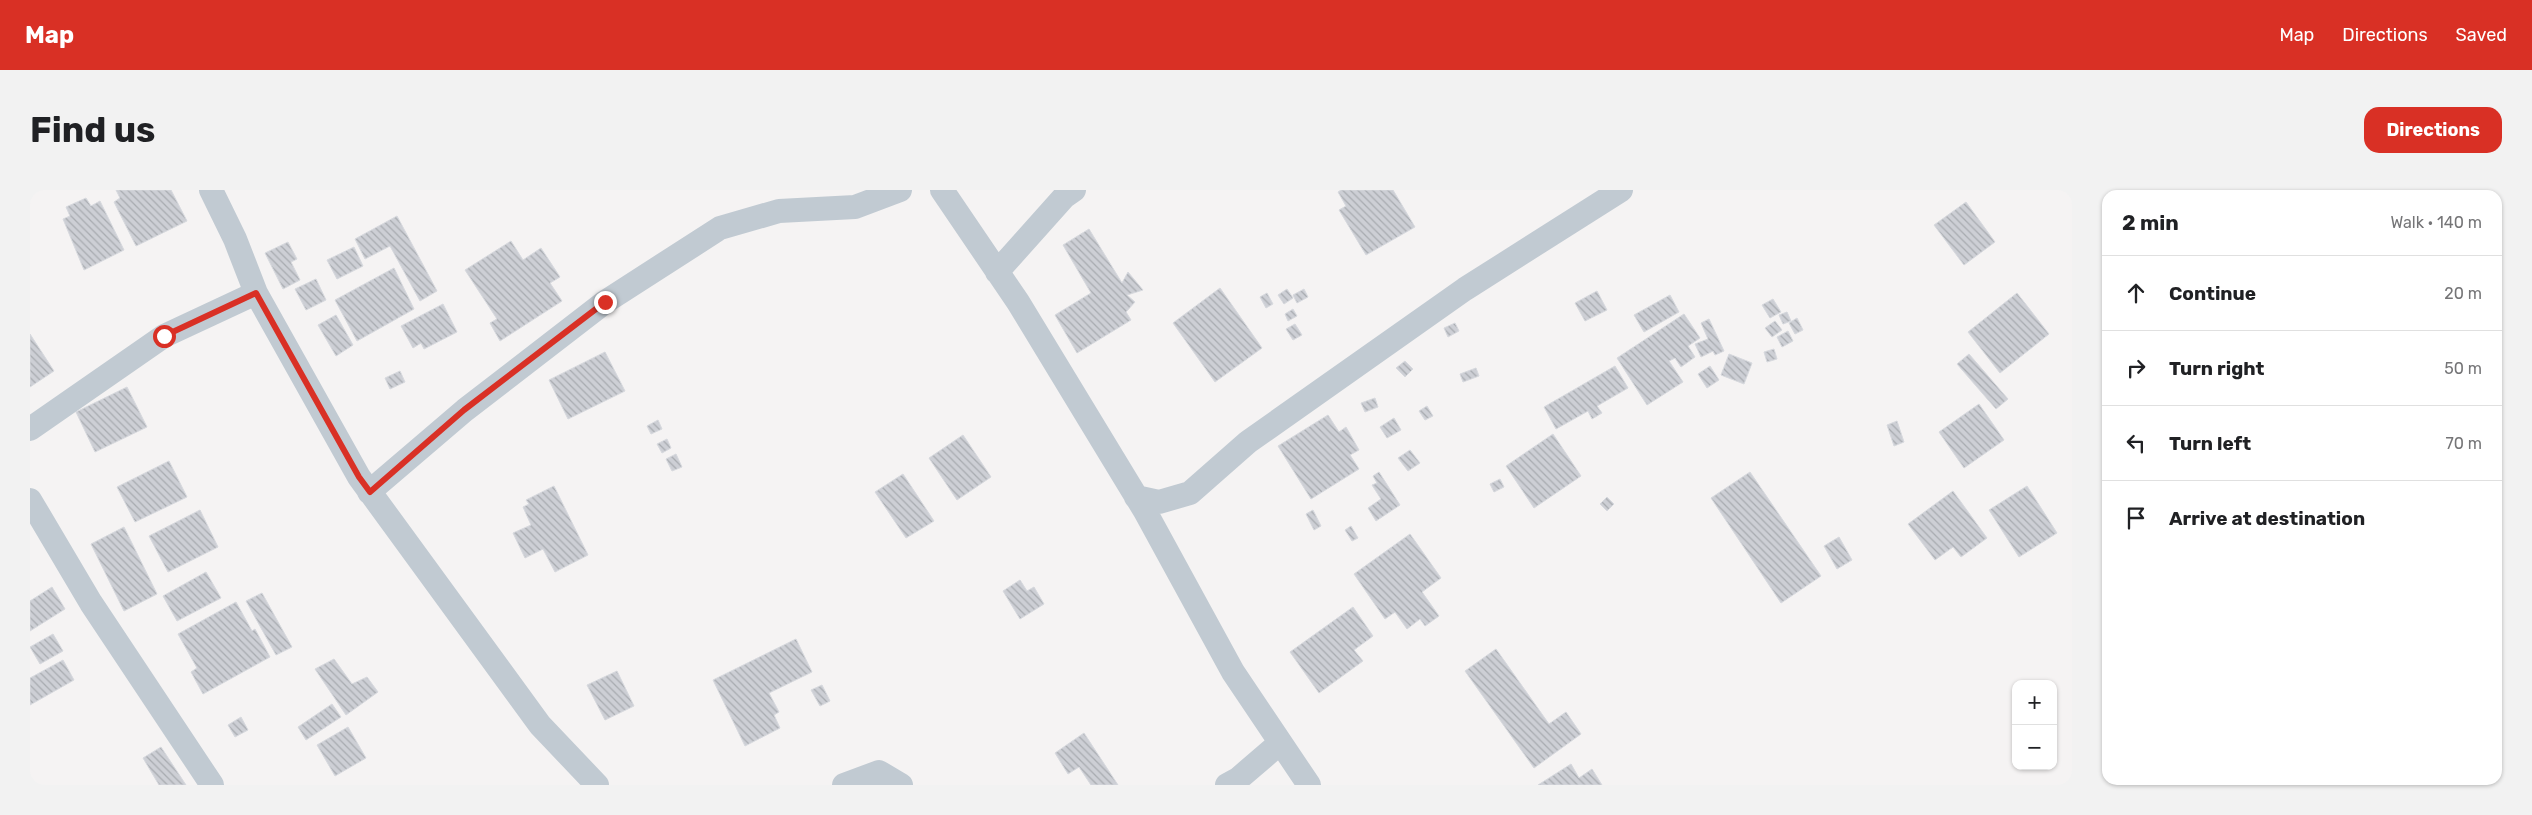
<!DOCTYPE html>
<html lang="en">
<head>
<meta charset="utf-8">
<style>
  body { margin:0; font-family:Rubik,sans-serif; background:#f2f2f2; color:#202124 }
  .controls { position:absolute; right:15px; bottom:15px; display:grid; overflow:hidden; border-radius:10px; box-shadow:0 1px 4px #0004 }
  .controls button { width:45px; height:45px; display:grid; place-items:center; padding:0; border:0; border-bottom:1px solid #e0e0e0; background:#fff; color:#202124; font:25px sans-serif }
  .stop { position:absolute; width:15px; height:15px; margin:-11px; border:4px solid #d93025; border-radius:50%; background:#fff }
  .stop.end { background:#d93025; border-color:#fff; box-shadow:0 1px 5px #0008 }
  .list { margin:0; padding:0; list-style:none }
  h2 { display:flex; justify-content:space-between; align-items:center; height:65px; margin:0; padding:0 20px; font-size:21px }
  h2 small { font-size:16px; font-weight:400; color:#757577 }
  .list li { display:grid; grid-template-columns:32px 1fr auto; gap:15px; align-items:center; box-sizing:border-box; height:75px; padding:0 20px; border-top:1px solid #e0e0e0 }
  .list b { display:block; font-size:19px; white-space:nowrap }
  .list em { font-size:16px; font-style:normal; color:#757577 }
  .icon { flex:none; width:28px; height:28px; fill:none; stroke:currentColor; stroke-width:2; stroke-linecap:round; stroke-linejoin:round }
  .map { position:relative; flex:none; width:2042px; height:595px; overflow:hidden; border-radius:15px }
  header { display:flex; align-items:center; gap:30px; box-sizing:border-box; height:70px; padding:0 25px; background:#d93025; color:#fff }
  header strong { font-size:24px }
  nav { display:flex; gap:28px; margin-inline-start:auto; font-size:18px }
  .intro { display:flex; align-items:center; justify-content:space-between; box-sizing:border-box; height:120px; padding:0 30px }
  h1 { margin:0; font-size:35px }
  .button { padding:12px 22px; border-radius:15px; background:#d93025; color:#fff; font-size:18px; font-weight:700 }
  main { display:flex; gap:30px; padding:0 30px }
  aside { flex:1; background:#fff; border-radius:15px; box-shadow:0 1px 4px #0004 }
  .map>svg:first-child { display:block }
</style>
</head>
<body>
<header>
<strong>Map</strong>
<nav><a>Map</a><a>Directions</a><a>Saved</a></nav>
</header>
<div class="intro"><h1>Find us</h1><a class="button">Directions</a></div>
<main>
<div class="map">
<svg width="2042" height="595" viewBox="0 0 2042 595">
  <defs>
    <pattern id="building-back-hatch" width="6" height="6" patternUnits="userSpaceOnUse" patternTransform="scale(1.25)"><rect width="6" height="6" fill="#cdcfd5"/><path d="M-1 5l2 2M0 0l6 6M5-1l2 2" fill="none" stroke="#a8abb0"/></pattern>
  </defs>
  <rect width="100%" height="100%" fill="#f5f3f3"/>
  <path fill="url(#building-back-hatch)" stroke="#d7d9de" d="M86,0H141L157,31L106,56L84,12L90,8Z
    M1311,0H1363L1385,37L1336,65L1309,20L1316,16L1308,2Z
    M56,8L61,16L70,11L94,60L54,80L33,29L40,26L36,17Z
    M1936,12L1965,52L1934,75L1904,35Z
    M367,26L407,101L390,111L360,56L335,69L325,49Z
    M1059,39L1092,93L1098,82L1113,100L1097,105L1105,112L1096,122L1101,130L1047,163L1025,125L1061,103L1033,55Z
    M481,51L493,70L511,58L530,87L520,93L532,111L470,151L460,133L467,129L435,80Z
    M258,52L267,69L261,72L270,90L253,99L235,63Z
    M324,57L333,76L307,89L297,70Z
    M364,78L384,119L327,151L305,110Z
    M286,89L296,110L276,120L265,99Z
    M1190,98L1232,158L1185,192L1143,133Z
    M1257,99L1263,108L1254,114L1248,105Z
    M1274,99L1278,107L1267,113L1263,105Z
    M1567,101L1577,120L1555,131L1545,113Z
    M1237,103L1243,114L1236,118L1230,107Z
    M1987,103L2019,144L1970,183L1938,142Z
    M1640,105L1649,122L1614,142L1604,125Z
    M1743,109L1751,122L1740,128L1732,115Z
    M413,114L427,142L394,159L391,153L383,158L371,136Z
    M1263,119L1267,126L1258,131L1255,124Z
    M1757,122L1761,131L1753,134L1749,125Z
    M1654,124L1670,148L1658,156L1665,167L1651,177L1645,168L1639,171L1653,192L1617,215L1587,168Z
    M306,125L323,155L306,166L288,135Z
    M1767,128L1773,140L1765,144L1759,133Z
    M1679,129L1694,161L1685,165L1683,161L1671,167L1665,154L1678,149L1671,133Z
    M1745,131L1752,140L1742,147L1735,138Z
    M1425,133L1429,141L1418,147L1414,138Z
    M1265,134L1272,145L1263,150L1256,139Z
    M1758,141L1763,151L1752,157L1747,147Z
    M0,144L24,181L0,197Z
    M1744,159L1747,169L1737,172L1734,162Z
    M575,162L595,201L538,229L519,190Z
    M1699,164L1722,173L1714,194L1691,185Z
    M1939,164L1978,209L1966,219L1927,174Z
    M1375,171L1383,179L1375,187L1366,178Z
    M1585,176L1598,198L1567,216L1572,223L1562,229L1558,221L1526,239L1514,217Z
    M1680,176L1689,190L1677,198L1668,184Z
    M1446,178L1449,186L1433,192L1430,184Z
    M370,181L375,192L360,199L355,188Z
    M97,197L117,237L65,262L46,222Z
    M1345,208L1348,217L1335,222L1331,213Z
    M1949,214L1974,250L1934,278L1909,242Z
    M1397,216L1403,226L1395,230L1389,221Z
    M1298,225L1309,242L1316,237L1329,260L1320,265L1329,279L1281,309L1248,256Z
    M1364,228L1371,240L1357,248L1350,237Z
    M628,230L632,239L621,244L617,236Z
    M1867,231L1874,252L1864,256L1857,235Z
    M1523,244L1551,286L1504,318L1476,276Z
    M933,245L961,287L927,310L899,268Z
    M637,249L641,258L632,263L627,254Z
    M1380,260L1390,273L1378,281L1368,268Z
    M646,264L652,277L642,281L636,269Z
    M139,271L157,307L105,332L87,297Z
    M1349,282L1370,315L1346,331L1338,318L1351,309L1342,295L1347,293L1343,286Z
    M1720,282L1791,386L1751,413L1681,308Z
    M873,284L904,331L876,348L845,302Z
    M1470,289L1474,297L1464,302L1460,294Z
    M524,296L558,365L525,382L513,359L495,368L483,343L501,335L493,317L499,314L496,310Z
    M1997,296L2027,343L1989,367L1959,320Z
    M1923,301L1957,348L1931,367L1923,357L1905,370L1878,334Z
    M1577,307L1584,314L1577,321L1570,314Z
    M170,320L188,357L138,382L119,346Z
    M1283,320L1291,336L1284,340L1276,324Z
    M1321,336L1328,348L1322,351L1315,340Z
    M94,337L127,404L94,421L61,354Z
    M1380,344L1411,388L1392,402L1409,426L1395,436L1390,429L1377,439L1365,422L1355,429L1324,384Z
    M1809,347L1822,370L1807,379L1794,356Z
    M176,382L191,408L147,431L133,406Z
    M990,390L997,401L1004,397L1014,414L990,429L973,401Z
    M22,397L35,419L0,441V411Z
    M232,403L262,457L246,465L216,411Z
    M206,412L222,441L225,439L240,467L173,504L161,482L167,478L148,444Z
    M1323,417L1343,446L1324,460L1333,471L1289,503L1260,462Z
    M23,444L33,461L10,474L0,457Z
    M766,449L782,482L739,503L749,522L744,525L750,538L715,556L683,490Z
    M1466,459L1519,534L1536,522L1551,544L1504,578L1435,481Z
    M304,469L322,494L337,487L348,502L316,525L285,479Z
    M33,470L44,490L0,515V488Z
    M587,481L604,516L575,530L557,495Z
    M792,495L800,511L790,516L781,500Z
    M302,514L311,527L276,550L268,537Z
    M211,527L218,540L205,547L198,535Z
    M318,537L336,568L305,586L287,555Z
    M1054,543L1088,595H1061L1049,577L1038,584L1025,563Z
    M131,557L156,595H129L113,568Z
    M1541,574L1549,588L1562,579L1572,595H1508Z"/>
  <g fill="none" stroke-linecap="round" stroke-linejoin="round">
    <path stroke="#c1cad2" stroke-width="24" d="M181,0L205,49L226,103L329,287L510,535L567,595
      M912,0L988,112L1115,321L1203,482L1279,595
      M967,82L1034,7L1044,0
      M0,239L134,146L226,103
      M339,302L435,220L575,112L690,38L749,21L825,17L870,0
      M1106,307L1129,312L1160,303L1218,252L1435,99L1591,0
      M0,310L61,413L182,595
      M814,595L849,582L871,595
      M1197,595L1208,589L1250,553"/>
  </g>
  <g fill="none" stroke-linecap="round" stroke-linejoin="round">
    <path stroke="#d93025" stroke-width="6" d="M134,146L226,103L329,287L340,302L434,220L575,112"/>
  </g>
</svg>
<div class="controls">
<button>+</button>
<button>−</button>
</div>
<div class="stop" style="left:134px;top:146px"></div>
<div class="stop end" style="left:575px;top:112px"></div>
</div>
<aside>
<h2>2 min<small>Walk · 140 m</small></h2>
<ul class="list">
<li><svg class="icon" aria-label="ahead" viewBox="0 0 24 24"><path d="M12 20V5M6 11l6-6 6 6"/></svg><div><b>Continue</b></div><em>20 m</em></li>
<li><svg class="icon" aria-label="right" viewBox="0 0 24 24"><path d="M7 20v-9h11M14 6l5 5-5 5"/></svg><div><b>Turn right</b></div><em>50 m</em></li>
<li><svg class="icon" aria-label="left" viewBox="0 0 24 24"><path d="M17 20v-9H6M10 6l-5 5 5 5"/></svg><div><b>Turn left</b></div><em>70 m</em></li>
<li><svg class="icon" aria-label="arrive" viewBox="0 0 24 24"><path d="M6 21V4h12l-3 4 3 4H6"/></svg><div><b>Arrive at destination</b></div></li>
</ul>
</aside>
</main>
</body>
</html>
